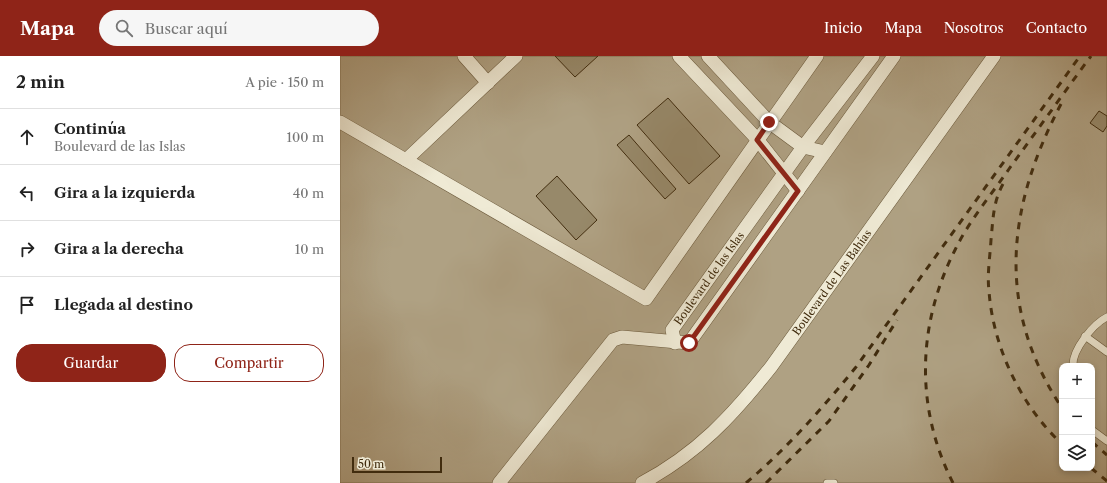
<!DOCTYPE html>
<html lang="es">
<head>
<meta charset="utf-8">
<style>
  body { margin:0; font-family:"Libre Caslon Text",serif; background:#f6f6f6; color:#222 }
  .controls { position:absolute; right:12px; bottom:12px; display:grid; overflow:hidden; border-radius:8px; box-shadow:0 2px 6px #0003 }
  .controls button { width:36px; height:36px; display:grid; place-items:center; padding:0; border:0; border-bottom:1px solid #e0e0e0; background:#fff; color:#222; font:20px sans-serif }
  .scale { position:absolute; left:12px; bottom:10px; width:90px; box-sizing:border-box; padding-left:4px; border:2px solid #412c0e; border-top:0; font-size:11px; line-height:14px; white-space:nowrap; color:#412c0e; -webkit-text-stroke:3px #efead5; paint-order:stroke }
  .stop { position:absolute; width:12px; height:12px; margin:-9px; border:3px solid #8f2418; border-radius:50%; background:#fff }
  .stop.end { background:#8f2418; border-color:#fff; box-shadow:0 1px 4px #0008 }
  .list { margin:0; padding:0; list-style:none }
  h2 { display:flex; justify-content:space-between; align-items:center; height:52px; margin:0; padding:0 16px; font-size:17px }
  h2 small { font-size:13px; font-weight:400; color:#767676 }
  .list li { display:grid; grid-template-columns:26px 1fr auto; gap:12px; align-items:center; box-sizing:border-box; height:56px; padding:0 16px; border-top:1px solid #e0e0e0 }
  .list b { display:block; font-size:15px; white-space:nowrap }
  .list p { margin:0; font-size:13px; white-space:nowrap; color:#767676 }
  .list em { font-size:13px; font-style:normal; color:#767676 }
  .actions { display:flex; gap:8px; padding:12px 16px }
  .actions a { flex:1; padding:9px 0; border:1px solid #8f2418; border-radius:16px; text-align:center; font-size:14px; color:#8f2418 }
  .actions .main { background:#8f2418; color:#fff }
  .icon { flex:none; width:22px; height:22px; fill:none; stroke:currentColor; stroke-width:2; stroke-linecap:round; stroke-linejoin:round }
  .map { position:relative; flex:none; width:767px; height:427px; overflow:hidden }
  header { display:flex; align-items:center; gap:24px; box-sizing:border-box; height:56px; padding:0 20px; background:#8f2418; color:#fff }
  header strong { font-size:19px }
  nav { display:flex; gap:22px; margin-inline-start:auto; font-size:14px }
  .search { width:280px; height:36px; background:#f6f6f6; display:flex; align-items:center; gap:10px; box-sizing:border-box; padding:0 14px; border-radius:22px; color:#767676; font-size:15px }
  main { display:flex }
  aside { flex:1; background:#fff }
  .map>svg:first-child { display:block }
</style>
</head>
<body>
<header>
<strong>Mapa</strong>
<div class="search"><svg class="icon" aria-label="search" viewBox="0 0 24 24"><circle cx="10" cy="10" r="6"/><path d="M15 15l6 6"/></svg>Buscar aquí</div>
<nav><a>Inicio</a><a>Mapa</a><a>Nosotros</a><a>Contacto</a></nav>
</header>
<main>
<aside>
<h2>2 min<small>A pie · 150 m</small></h2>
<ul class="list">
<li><svg class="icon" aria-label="ahead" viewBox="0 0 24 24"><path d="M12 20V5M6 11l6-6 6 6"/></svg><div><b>Continúa</b><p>Boulevard de las Islas</p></div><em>100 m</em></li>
<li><svg class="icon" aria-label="left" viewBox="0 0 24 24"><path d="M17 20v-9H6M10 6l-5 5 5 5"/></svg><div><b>Gira a la izquierda</b></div><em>40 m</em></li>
<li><svg class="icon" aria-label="right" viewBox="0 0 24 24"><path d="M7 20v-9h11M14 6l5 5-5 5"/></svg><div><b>Gira a la derecha</b></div><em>10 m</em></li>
<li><svg class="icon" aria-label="arrive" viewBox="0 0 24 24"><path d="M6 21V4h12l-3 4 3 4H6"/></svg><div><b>Llegada al destino</b></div></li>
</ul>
<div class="actions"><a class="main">Guardar</a><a>Compartir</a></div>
</aside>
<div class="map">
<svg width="767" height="427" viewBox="0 0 767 427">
  <rect width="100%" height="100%" fill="#e7debf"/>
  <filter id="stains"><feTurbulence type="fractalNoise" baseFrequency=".005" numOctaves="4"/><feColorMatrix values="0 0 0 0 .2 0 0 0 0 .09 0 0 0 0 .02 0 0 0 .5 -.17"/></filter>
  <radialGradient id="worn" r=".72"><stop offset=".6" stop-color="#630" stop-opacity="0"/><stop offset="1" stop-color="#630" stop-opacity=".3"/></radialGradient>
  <path fill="#afa183" stroke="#837254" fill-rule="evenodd" d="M0,0H767V427H0ZM722,310H752V412H722Z"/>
  <path fill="#97896a" stroke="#412c0e" d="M215,0H258L235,21Z
    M328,42L380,100L349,128L297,69Z
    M759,55L767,60V70L763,76L750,67Z
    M289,79L336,133L325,143L277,89Z
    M217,120L257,164L236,184L196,140Z"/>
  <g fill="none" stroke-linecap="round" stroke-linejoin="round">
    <g stroke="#6a583a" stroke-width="8">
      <path id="lane" d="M745,280L767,296
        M733,310C732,294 753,268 767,261
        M752,374L767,385
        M487,427H494"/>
    </g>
    <g stroke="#6a583a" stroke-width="14">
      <g id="street">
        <path d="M124,0L148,27"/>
        <path d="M339,0L417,83L458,135"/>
        <path d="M368,0L429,66L463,91L485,96"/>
        <path d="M0,66L306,243L477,0"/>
        <path d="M66,104L176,0"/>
        <path id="s1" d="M335,287L332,274L463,91L533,0"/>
        <path d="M159,427L273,284L282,281L349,287L554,0"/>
        <path id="s2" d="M302,427C358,397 392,360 431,311L654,0"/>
      </g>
    </g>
    <use href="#lane" stroke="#efead5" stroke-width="7"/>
    <use href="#street" stroke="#efead5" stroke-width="13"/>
    <path stroke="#412c0e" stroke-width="3" stroke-dasharray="7 7" stroke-linecap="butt" d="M721,48C667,151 655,251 722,352
      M663,128C653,146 653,164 651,184C650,201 647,218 649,235C653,291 681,350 722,388
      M752,386L767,399
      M751,412L767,425
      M406,427C447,392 482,353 516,311L740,0
      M426,427L489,365L529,309L557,264
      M613,427C575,352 577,269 615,194C629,165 651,139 669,113C696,76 723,38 751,0"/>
  </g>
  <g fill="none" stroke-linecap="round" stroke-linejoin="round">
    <path stroke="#8f2418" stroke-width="5" d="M349,287L458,135L417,84L429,66"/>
  </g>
  <g text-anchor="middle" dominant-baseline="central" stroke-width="3" stroke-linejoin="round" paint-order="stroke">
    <g font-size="11" fill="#412c0e" stroke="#efead5">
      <text stroke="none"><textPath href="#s1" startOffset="77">Boulevard de las Islas</textPath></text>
      <text stroke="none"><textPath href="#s2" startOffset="279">Boulevard de Las Bahías</textPath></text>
    </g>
  </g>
  <rect width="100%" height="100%" filter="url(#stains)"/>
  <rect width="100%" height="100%" fill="url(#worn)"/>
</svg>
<div class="controls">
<button>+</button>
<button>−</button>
<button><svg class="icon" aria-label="layers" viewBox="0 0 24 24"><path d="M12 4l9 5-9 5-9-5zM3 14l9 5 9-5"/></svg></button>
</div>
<div class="scale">50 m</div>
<div class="stop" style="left:349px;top:287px"></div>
<div class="stop end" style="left:429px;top:66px"></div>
</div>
</main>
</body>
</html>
